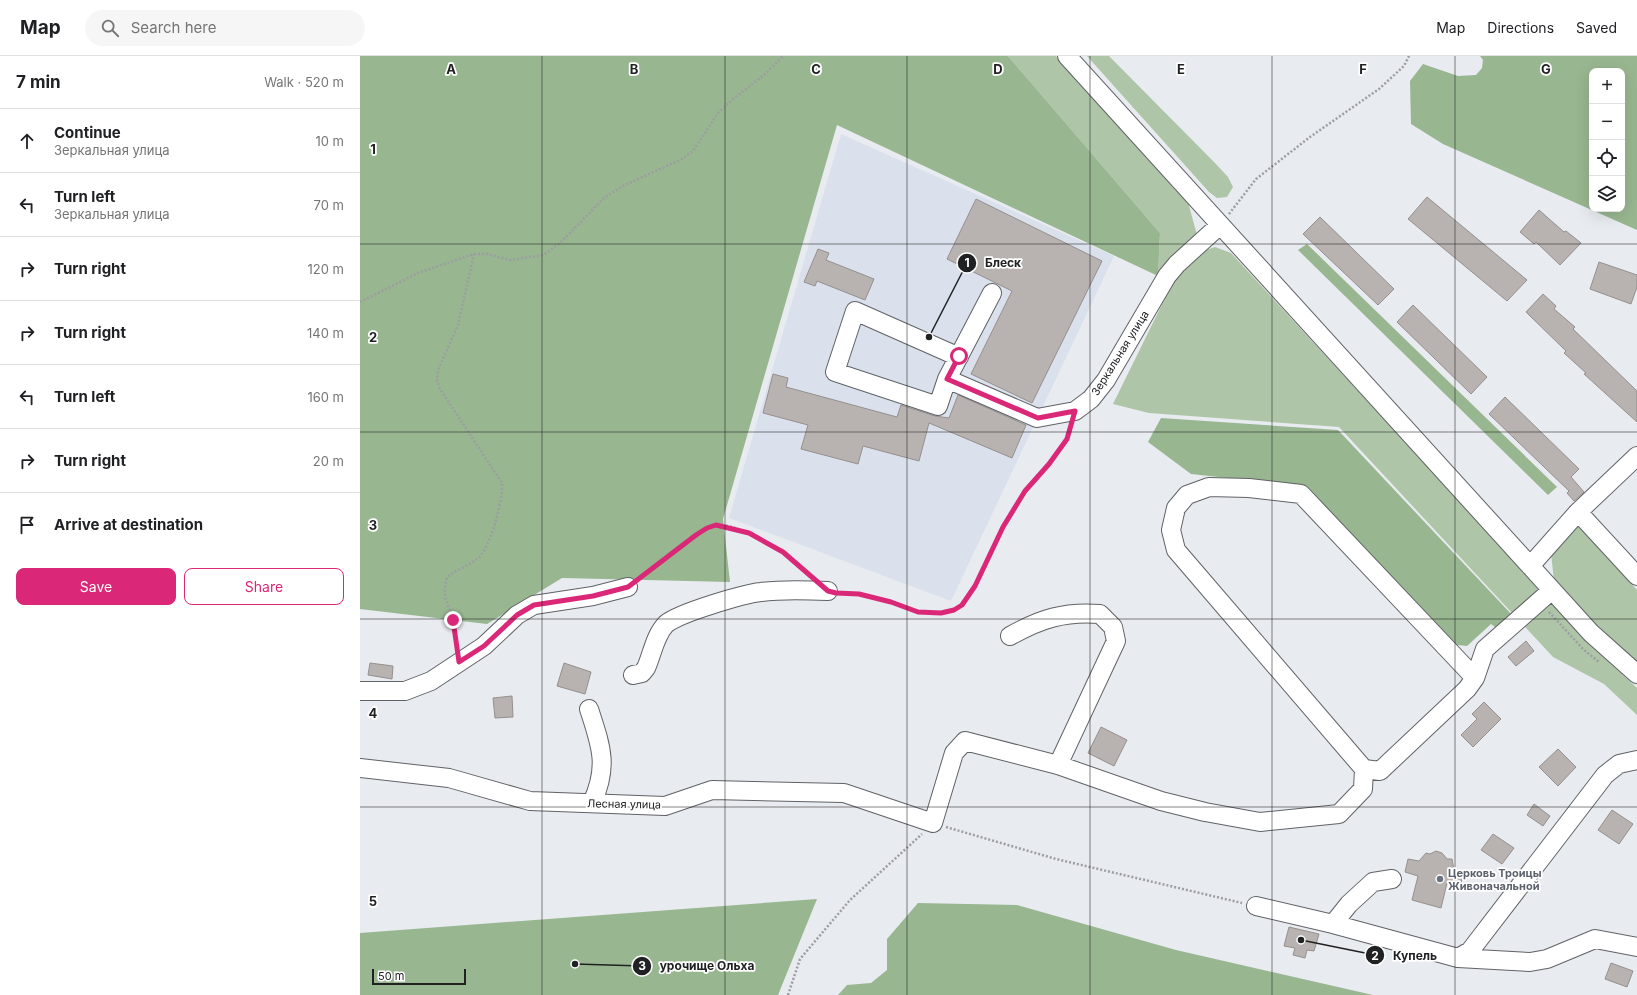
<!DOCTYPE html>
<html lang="en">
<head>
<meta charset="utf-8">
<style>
  body { margin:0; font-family:Inter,sans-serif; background:#f6f6f6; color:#202124 }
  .controls { position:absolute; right:12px; top:12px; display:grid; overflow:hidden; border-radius:8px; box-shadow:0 4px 16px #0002 }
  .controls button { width:36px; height:36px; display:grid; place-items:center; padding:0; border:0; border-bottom:1px solid #e0e0e0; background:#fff; color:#202124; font:20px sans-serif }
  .scale { position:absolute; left:12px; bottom:10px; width:94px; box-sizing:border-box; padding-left:4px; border:2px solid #202123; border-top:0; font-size:11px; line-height:14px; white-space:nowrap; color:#202123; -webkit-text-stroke:3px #fff; paint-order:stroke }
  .stop { position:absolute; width:12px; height:12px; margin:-9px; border:3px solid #db2777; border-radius:50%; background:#fff }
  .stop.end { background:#db2777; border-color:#fff; box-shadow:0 1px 4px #0008 }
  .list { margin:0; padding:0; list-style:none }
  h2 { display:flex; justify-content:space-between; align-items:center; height:52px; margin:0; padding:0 16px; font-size:17px }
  h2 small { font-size:13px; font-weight:400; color:#757577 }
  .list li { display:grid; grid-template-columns:26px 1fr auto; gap:12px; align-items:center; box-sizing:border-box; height:64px; padding:0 16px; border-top:1px solid #e0e0e0 }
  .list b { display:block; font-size:15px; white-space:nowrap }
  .list p { margin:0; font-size:13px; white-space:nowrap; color:#757577 }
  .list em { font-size:13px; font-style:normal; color:#757577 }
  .actions { display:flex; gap:8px; padding:12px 16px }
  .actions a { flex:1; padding:9px 0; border:1px solid #db2777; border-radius:8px; text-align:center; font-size:14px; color:#db2777 }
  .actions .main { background:#db2777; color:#fff }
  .icon { flex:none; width:22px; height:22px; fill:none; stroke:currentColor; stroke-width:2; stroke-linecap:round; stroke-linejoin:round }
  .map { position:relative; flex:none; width:1277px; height:939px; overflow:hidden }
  header { display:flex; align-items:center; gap:24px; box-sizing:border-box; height:56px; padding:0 20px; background:#fff; border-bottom:1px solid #e0e0e0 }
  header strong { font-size:19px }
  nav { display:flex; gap:22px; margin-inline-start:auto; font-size:14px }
  .search { width:280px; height:36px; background:#f6f6f6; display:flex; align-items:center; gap:10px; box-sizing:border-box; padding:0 14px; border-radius:22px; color:#757577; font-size:15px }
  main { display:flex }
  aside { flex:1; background:#fff }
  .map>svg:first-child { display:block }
</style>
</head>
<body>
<header>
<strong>Map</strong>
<div class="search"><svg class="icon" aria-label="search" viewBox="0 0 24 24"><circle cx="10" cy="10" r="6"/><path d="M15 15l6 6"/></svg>Search here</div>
<nav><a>Map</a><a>Directions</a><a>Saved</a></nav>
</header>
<main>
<aside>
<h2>7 min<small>Walk · 520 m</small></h2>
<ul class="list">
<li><svg class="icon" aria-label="ahead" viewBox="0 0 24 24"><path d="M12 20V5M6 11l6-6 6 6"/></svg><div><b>Continue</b><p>Зеркальная улица</p></div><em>10 m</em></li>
<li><svg class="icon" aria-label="left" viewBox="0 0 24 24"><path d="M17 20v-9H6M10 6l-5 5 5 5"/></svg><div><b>Turn left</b><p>Зеркальная улица</p></div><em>70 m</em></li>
<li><svg class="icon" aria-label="right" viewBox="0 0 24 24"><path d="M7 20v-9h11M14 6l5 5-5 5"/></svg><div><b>Turn right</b></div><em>120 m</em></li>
<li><svg class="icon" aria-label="right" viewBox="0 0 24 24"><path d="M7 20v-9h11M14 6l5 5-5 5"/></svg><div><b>Turn right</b></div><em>140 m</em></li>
<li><svg class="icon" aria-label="left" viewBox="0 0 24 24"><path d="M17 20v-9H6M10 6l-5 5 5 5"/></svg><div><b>Turn left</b></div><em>160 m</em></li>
<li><svg class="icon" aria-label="right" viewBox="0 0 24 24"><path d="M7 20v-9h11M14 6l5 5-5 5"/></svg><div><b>Turn right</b></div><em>20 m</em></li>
<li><svg class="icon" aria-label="arrive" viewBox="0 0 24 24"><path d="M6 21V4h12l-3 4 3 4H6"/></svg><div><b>Arrive at destination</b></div></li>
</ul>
<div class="actions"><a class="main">Save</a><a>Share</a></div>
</aside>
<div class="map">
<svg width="1277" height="939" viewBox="0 0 1277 939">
  <rect width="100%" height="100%" fill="#e8ebef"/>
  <path fill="#dae1ec" d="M481,78L754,200L591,545L369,462Z"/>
  <path fill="#aec5a8" d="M648,0H696L828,146L837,179L798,220L800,177Z
    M727,0H749L855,107L868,121L873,131L867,141L857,142L849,136Z
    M855,191L871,197L1234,592L1277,632V659L1244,628L1193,601L979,371L789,357L753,348L815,222L840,196Z
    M1220,469L1277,534V607L1260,594L1194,525L1191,497L1197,486Z"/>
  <path fill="#98b690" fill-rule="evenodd" d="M0,0H648L800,177L798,220L477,69L363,463L370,526L202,522L127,568L0,553Z
    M1120,0H1277V174L1083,88L1051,68L1050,25L1063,8L1098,20L1116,19L1122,12L1123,4ZM1232,15H1262V153H1232Z
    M947,188L1197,431L1188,439L938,194Z
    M801,362L978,374L1153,560L1139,574L1131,568L1107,590L1090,588L941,430L831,418L788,386Z
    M457,843L418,939H0V877Z
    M558,847L657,849L816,894L1013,939H478L487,929L511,927L527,914V883Z"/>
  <path fill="#b8b3b1" stroke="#95908e" d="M1067,141L1167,224L1147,245L1048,163Z
    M616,143L742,205L672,347L611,318L652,235L587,203Z
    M1179,154L1204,176L1206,175L1221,187L1200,209L1176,186L1174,188L1160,176Z
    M960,161L1034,233L1018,249L943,178Z
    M458,193L469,197L466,204L514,223L505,244L457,225L455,230L444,226Z
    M1239,206L1277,219V231L1271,248L1230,233Z
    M1183,238L1196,250L1194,253L1215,271L1213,273L1277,335V366L1224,318L1226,317L1204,297L1206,295L1166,256Z
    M1053,249L1127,321L1111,338L1037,266Z
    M413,318L428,322L426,331L537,361L541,349L575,360L589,362L598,339L666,369L652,402L569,367L559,405L503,390L498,408L441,393L448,369L403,357Z
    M1145,341L1219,413L1211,421L1224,436L1214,445L1207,437L1209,435L1129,358Z
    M1166,585L1174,595L1156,610L1148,601Z
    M10,607L33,610L32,623L8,619Z
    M204,607L231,616L225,638L197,630Z
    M152,640L153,661L135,662L133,642Z
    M1124,646L1141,663L1113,691L1101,679L1117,663L1112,658Z
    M741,671L767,684L754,710L728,697Z
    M1198,693L1216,711L1198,730L1179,711Z
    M1174,748L1190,760L1183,770L1167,759Z
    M1252,754L1273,768L1259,788L1238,774Z
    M1133,778L1154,792L1142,808L1121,794Z
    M1076,795L1082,797L1087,803H1092L1094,814L1104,817L1100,830L1087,827L1081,852L1052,844L1058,820L1045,816L1048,803L1059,805L1066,797L1070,798Z
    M929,871L959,878L954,895L947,894L945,902L933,899L935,892L924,890Z
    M1251,907L1273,915L1267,931L1245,923Z"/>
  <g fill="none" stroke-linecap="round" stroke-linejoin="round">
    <g stroke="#606266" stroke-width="20">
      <path id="minor" d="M707,0L1231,577L1277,618
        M632,237L587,323L677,362L715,355L731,343L746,324L807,220L817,208L860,169
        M587,323L578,350L475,316L495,255L599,301
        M1218,456L1277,520
        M1170,510L1218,456L1277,400
        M650,580C680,563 705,555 740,558L753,571L756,585L698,709
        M273,619L282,617L286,612C292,599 295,579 306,568C319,557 383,538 401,536C423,533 446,534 468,535
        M1115,622L1125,593L1192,534
        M0,635H45L71,625L124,590L157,559L174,549L233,540L268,531
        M229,653C241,690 249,710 232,747
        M0,712L89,722L170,745L305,750L352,734L484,737L573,767L594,697L605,685L698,709L801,745L845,756L900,766L979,758L1003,733L1004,713L816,494L811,474L816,452L827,439L849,431L889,432L941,438L1115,622L1107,633L1020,715L1004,713
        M896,850L973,868L1098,902L1170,906L1187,903L1235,883L1277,891
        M973,868L989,848L1013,826L1032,823
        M1098,902L1110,895L1245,719L1259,708L1277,704"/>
    </g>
    <path stroke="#9c9ea1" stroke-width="2.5" stroke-dasharray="2 2" stroke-linecap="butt" d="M869,158L896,123L950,81L1019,33L1044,10L1049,0
      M0,246L58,217L114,198H127L150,204L183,199L200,187L245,141L263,130L322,103L333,95L358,57L373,43L404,19L423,0
      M280,523C296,509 336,473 355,469C371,466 409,486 423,496C432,502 441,512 450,520
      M482,537C498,538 514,541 530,545C550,551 572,564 594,554C613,546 633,491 643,471C650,459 657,446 665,435C681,414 703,397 711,371
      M1189,556L1223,593L1239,606
      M97,590C96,582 95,572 93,564C87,544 82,543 87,521C96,514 108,510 117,503C131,492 143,444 142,427L80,333L77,324L78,314L98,269L114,198
      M586,771L696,803L882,847
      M428,939L440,903L490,844L562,778"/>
    <use href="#minor" stroke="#fff" stroke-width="18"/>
  </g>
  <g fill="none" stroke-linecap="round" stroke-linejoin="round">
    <path stroke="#db2777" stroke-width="5" d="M93,564L99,606L124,590L157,559L174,549L233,540L268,531L336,479L347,472L356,469L389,477L423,496L468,535L476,537L499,538L531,546L558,556L581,557L594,554L602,549L615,530L643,471L665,435L689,408L707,383L715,355L678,362L587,323L599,300"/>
  </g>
  <path fill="none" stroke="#202123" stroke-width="1" stroke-opacity="0.55" d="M182,0V939M365,0V939M547,0V939M730,0V939M912,0V939M1095,0V939M0,188H1277M0,376H1277M0,563H1277M0,751H1277"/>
  <circle fill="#6b7280" stroke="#fff" stroke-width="1.5" cx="1080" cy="823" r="4"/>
  <g text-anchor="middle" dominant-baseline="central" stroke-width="3.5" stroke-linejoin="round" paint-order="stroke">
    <g font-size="11" fill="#202123" stroke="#fff">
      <text transform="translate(760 297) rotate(-58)">Зеркальная улица</text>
      <text transform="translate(264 748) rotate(1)">Лесная улица</text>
    </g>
    <g font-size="11" font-weight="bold" fill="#5b616d" stroke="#fff" text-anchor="start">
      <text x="1088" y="817">Церковь Троицы<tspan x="1088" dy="13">Живоначальной</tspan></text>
    </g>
  </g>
  <g font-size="13" text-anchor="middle" font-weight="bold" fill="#202123" stroke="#fff" stroke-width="3.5" stroke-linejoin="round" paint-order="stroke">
    <text x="91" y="18">A</text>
    <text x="274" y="18">B</text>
    <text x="456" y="18">C</text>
    <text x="638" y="18">D</text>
    <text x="821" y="18">E</text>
    <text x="1003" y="18">F</text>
    <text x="1186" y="18">G</text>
    <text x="13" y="98">1</text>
    <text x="13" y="286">2</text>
    <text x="13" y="474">3</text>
    <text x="13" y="662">4</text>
    <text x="13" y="850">5</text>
  </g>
  <path fill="none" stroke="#202123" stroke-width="1.5" d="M569 281L607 207M941 884L1015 899M215 908L282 910"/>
  <g fill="#202123" stroke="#fff" stroke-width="1.5">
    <circle cx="569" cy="281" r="4"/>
    <circle cx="941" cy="884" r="4"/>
    <circle cx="215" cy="908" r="4"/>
    <circle cx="607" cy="207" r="10"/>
    <circle cx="1015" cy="899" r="10"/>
    <circle cx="282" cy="910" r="10"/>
  </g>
  <g font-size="12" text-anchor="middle" font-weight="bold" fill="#fff">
    <text x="607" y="211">1</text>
    <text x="1015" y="904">2</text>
    <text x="282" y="914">3</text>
  </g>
  <g font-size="12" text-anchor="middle" font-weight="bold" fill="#202123" stroke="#fff" stroke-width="3.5" stroke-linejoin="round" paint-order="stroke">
    <text x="643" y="211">Блеск</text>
    <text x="1055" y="904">Купель</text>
    <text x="347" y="914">урочище Ольха</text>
  </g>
</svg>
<div class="controls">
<button>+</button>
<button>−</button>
<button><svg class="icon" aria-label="locate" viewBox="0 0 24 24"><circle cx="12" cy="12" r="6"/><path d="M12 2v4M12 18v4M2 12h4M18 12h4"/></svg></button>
<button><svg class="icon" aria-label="layers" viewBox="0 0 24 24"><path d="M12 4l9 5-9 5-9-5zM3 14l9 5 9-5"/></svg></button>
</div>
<div class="scale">50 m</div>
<div class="stop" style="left:599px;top:300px"></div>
<div class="stop end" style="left:93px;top:564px"></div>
</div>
</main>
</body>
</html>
